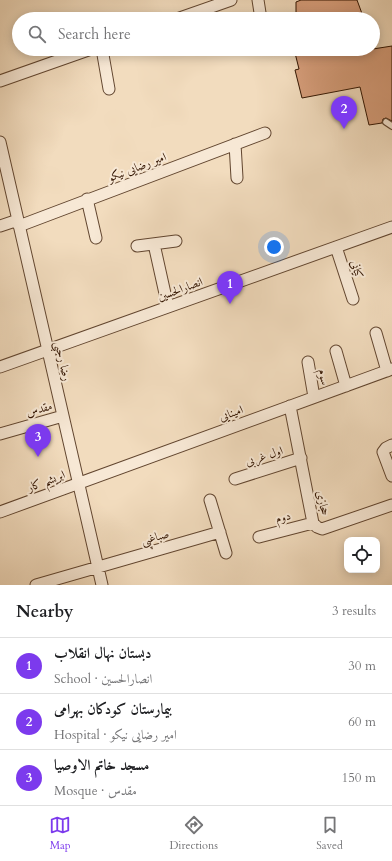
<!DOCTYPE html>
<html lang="en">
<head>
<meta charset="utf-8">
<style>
  body { margin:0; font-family:Cardo,Amiri,serif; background:#f2f2f2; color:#202124 }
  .controls { position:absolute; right:12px; bottom:12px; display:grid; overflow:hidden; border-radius:8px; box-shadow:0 2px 10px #0003 }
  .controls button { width:36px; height:36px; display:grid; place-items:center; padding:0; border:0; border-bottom:1px solid #e0e0e0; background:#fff; color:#202124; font:20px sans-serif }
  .you { position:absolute; left:274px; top:247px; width:14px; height:14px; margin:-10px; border:3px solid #fff; border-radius:50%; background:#1a73e8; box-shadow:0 0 0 6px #1a73e833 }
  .badge { display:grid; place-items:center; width:26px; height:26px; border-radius:50%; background:#7c3aed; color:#fff; font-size:13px; font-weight:700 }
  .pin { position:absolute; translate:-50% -33px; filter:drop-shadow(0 1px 2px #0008) }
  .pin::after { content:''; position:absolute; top:21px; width:14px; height:12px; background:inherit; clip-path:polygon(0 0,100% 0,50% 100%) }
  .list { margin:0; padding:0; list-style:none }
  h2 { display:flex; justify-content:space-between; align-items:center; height:52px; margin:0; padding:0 16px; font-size:17px }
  h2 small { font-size:13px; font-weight:400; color:#757577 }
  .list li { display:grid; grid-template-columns:26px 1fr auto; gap:12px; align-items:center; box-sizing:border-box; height:56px; padding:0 16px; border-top:1px solid #e0e0e0 }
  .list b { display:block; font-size:15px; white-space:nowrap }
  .list p { margin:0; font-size:13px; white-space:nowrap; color:#757577 }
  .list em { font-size:13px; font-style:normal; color:#757577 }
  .icon { flex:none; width:22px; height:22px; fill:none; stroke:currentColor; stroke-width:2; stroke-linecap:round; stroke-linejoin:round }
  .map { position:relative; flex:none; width:392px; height:585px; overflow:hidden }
  .search { position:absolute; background:#fff; box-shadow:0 2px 10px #0003; left:12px; right:12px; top:12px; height:44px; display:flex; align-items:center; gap:10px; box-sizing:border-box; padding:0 14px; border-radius:22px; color:#757577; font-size:15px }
  .sheet { height:220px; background:#fff }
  nav { display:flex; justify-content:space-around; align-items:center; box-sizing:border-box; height:56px; border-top:1px solid #e0e0e0; background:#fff; font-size:11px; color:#757577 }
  nav a { display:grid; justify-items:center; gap:2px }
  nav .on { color:#7c3aed }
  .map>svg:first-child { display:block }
</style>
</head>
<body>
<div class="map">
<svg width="392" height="585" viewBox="0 0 392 585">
  <rect width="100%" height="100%" fill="#f2dcbe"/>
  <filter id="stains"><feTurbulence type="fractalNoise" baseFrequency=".005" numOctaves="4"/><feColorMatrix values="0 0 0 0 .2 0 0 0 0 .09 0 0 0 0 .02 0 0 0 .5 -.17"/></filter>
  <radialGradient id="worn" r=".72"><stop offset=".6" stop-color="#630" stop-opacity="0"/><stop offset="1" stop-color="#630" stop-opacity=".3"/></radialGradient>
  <path fill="#d69d7a" stroke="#321400" d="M301,0H357L364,19H296V2Z
    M392,46V121L386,118L383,119L382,123L369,125L360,87L302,98L295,70L299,69L294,49H373Z"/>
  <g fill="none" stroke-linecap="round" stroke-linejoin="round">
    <g stroke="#624630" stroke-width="8">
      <path id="lane" d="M386,122L392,126"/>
    </g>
    <g stroke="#624630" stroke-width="13">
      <path id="street" d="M258,0L261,19
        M177,19L231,0
        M102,49L109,89
        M0,81L91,49
        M0,142L102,585
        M235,144L237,178
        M87,199L96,238
        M0,226L18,220
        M19,226L265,133
        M154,244L168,307
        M137,246L176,241
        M336,247L353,299
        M376,333L387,371
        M336,351L346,386
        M308,362L314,397
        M0,367L392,227
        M290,406L313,523L317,527L322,529L392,505
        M0,434L63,416
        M392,445L386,448L383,452L392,476
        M235,479L301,458
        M210,500L226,553
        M0,512L392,369
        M259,537L313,523
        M36,585L220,532"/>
    </g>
    <use href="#lane" stroke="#f7e8d5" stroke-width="5.5"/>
    <use href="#street" stroke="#f7e8d5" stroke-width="11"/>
  </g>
  <g text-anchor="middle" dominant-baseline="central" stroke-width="4" stroke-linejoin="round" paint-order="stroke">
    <g font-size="12" fill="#321400" stroke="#f7e8d5">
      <text transform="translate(137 167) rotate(-21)">امیر رضایی نیکو</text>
      <text transform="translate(357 269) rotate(73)">کیانی</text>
      <text transform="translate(180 289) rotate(-20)">انصارالحسین</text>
      <text transform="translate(63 361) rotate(77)">رضا رجبی</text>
      <text transform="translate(324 377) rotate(79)">سوم</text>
      <text transform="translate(39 409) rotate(-16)">مقدس</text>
      <text transform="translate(231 413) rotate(-20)">امینایی</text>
      <text transform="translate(264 456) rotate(-18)">اول غربی</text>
      <text transform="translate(46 481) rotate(-21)">ابریشم کار</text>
      <text transform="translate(323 503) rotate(78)">حجازی</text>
      <text transform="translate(283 517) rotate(-14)">دوم</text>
      <text transform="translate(155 537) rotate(-16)">صباغپی</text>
    </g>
  </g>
  <rect width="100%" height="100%" filter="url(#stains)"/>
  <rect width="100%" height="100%" fill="url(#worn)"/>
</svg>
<div class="controls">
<button><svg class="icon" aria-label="locate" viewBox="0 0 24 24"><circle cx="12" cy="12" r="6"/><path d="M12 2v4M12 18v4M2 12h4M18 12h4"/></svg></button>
</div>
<div class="you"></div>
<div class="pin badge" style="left:230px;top:304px">1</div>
<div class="pin badge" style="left:344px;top:129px">2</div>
<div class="pin badge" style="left:38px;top:457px">3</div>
<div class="search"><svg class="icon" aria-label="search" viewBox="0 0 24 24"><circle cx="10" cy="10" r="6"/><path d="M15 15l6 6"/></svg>Search here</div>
</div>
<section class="sheet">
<h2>Nearby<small>3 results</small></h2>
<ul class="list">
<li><span class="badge">1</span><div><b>دبستان نهال انقلاب</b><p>School · انصارالحسین</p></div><em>30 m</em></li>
<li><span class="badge">2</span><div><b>بیمارستان کودکان بهرامی</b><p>Hospital · امیر رضایی نیکو</p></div><em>60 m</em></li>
<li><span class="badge">3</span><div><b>مسجد خاتم الاوصیا</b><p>Mosque · مقدس</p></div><em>150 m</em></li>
</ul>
</section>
<nav>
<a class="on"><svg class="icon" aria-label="map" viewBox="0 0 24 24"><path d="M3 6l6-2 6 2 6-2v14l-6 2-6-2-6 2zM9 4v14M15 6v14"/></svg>Map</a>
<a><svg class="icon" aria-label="directions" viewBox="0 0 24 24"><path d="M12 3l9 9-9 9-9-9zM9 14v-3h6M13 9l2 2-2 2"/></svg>Directions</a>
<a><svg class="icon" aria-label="saved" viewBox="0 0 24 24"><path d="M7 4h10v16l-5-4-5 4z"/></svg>Saved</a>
</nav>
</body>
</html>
